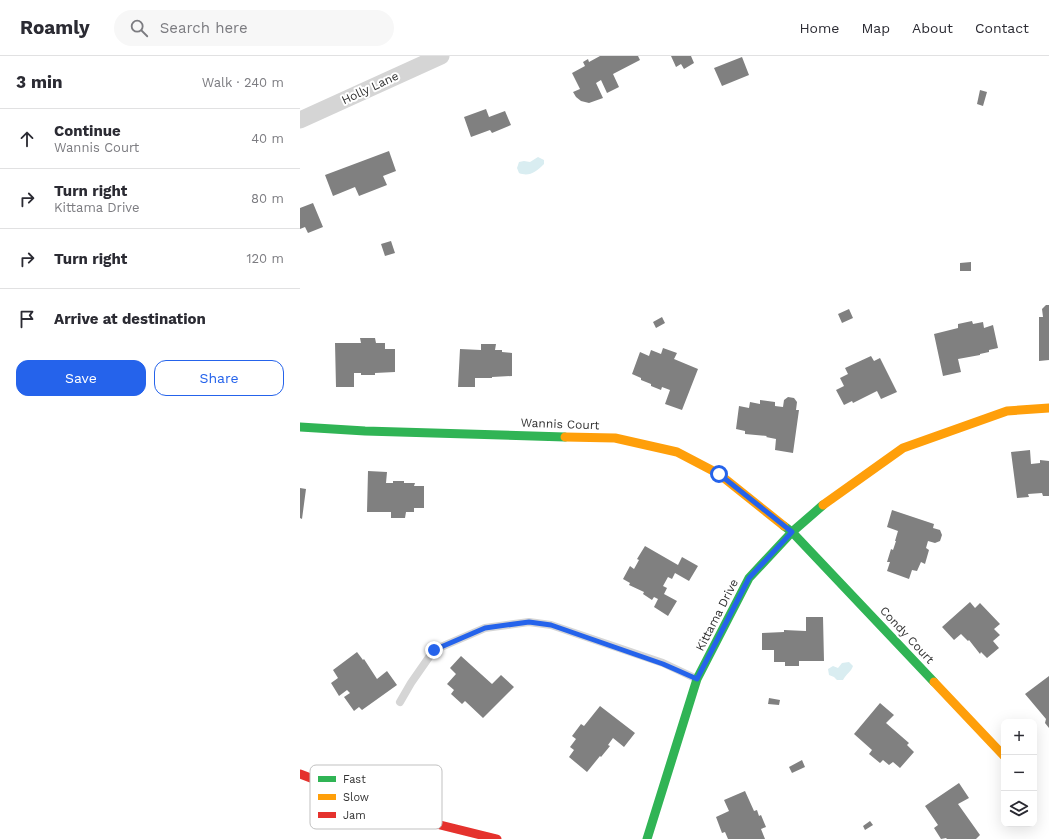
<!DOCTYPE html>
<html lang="en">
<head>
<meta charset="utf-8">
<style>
  body { margin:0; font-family:"Work Sans",sans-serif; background:#f7f7f7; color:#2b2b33 }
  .controls { position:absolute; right:12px; bottom:12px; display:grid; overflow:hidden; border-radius:8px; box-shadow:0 4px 16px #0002 }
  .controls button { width:36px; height:36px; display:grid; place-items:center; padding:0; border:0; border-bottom:1px solid #e1e1e2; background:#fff; color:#2b2b33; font:20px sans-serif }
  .stop { position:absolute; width:12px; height:12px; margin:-9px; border:3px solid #2563eb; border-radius:50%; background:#fff }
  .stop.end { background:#2563eb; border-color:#fff; box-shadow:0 1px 4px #0008 }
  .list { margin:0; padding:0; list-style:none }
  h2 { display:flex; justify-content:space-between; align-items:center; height:52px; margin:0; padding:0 16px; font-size:17px }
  h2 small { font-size:13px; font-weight:400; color:#7c7c81 }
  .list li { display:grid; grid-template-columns:26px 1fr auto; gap:12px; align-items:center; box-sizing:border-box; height:60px; padding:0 16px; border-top:1px solid #e1e1e2 }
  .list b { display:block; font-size:15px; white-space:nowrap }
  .list p { margin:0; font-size:13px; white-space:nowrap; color:#7c7c81 }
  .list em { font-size:13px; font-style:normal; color:#7c7c81 }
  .actions { display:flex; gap:8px; padding:12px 16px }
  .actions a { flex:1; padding:9px 0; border:1px solid #2563eb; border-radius:12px; text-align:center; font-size:14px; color:#2563eb }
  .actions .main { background:#2563eb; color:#fff }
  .icon { flex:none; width:22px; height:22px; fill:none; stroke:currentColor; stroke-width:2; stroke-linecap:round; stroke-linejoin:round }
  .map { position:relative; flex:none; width:749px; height:783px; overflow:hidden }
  header { display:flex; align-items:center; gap:24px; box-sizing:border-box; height:56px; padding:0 20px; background:#fff; border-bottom:1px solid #e1e1e2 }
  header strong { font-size:19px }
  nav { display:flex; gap:22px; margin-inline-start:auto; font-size:14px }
  .search { width:280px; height:36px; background:#f7f7f7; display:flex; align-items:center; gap:10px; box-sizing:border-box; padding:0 14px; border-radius:22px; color:#7c7c81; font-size:15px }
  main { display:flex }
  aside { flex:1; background:#fff }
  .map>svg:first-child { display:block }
</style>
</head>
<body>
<header>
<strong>Roamly</strong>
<div class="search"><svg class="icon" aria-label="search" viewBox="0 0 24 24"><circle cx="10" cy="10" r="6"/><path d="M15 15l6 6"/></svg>Search here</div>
<nav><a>Home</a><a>Map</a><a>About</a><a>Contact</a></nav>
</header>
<main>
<aside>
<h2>3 min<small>Walk · 240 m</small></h2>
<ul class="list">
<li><svg class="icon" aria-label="ahead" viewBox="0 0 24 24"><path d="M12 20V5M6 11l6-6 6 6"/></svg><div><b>Continue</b><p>Wannis Court</p></div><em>40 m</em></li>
<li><svg class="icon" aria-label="right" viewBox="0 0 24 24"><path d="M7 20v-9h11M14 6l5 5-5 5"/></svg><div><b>Turn right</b><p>Kittama Drive</p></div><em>80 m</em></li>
<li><svg class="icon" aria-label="right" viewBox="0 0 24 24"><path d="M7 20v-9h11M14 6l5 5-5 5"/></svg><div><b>Turn right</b></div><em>120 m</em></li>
<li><svg class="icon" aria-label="arrive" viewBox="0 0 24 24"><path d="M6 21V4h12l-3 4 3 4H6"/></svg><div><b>Arrive at destination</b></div></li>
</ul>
<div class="actions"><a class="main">Save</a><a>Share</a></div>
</aside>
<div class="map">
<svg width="749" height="783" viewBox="0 0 749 783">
  <rect width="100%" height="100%" fill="#fff"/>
  <path fill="#d9edf1" d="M238,101L244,104V108C236,116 229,121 219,117L217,112L219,106L224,105L230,106Z
    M549,606L553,610C551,616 546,618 543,624H537L534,621L529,619L528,613L533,610L538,612L542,607Z"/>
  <path fill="#808080" d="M300,0H338L340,4L313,18L319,31L307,37L301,24L296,27L303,42L289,47L281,45L276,41L273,36L280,33L272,17L285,10L283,6L288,3L289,6Z
    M371,0H391L394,7L384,13L381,8L376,11Z
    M442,1L449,19L422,30L414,12Z
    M680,34L687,36L683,50L677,48Z
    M186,53L189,61L205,55L211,69L192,77L190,74L171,81L164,61Z
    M89,95L96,115L83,120L87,129L59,140L55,131L33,140L25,119Z
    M13,147L23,171L8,177L5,171L0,173V152Z
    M91,185L95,197L85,200L81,188Z
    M671,206V215H660V207Z
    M746,249H749V304L739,305V261H743L742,253Z
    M549,253L553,262L542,267L538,258Z
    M362,261L365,267L356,272L353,266Z
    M672,265L673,268L683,266L684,272L693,269L698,292L689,294V296L680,298V299L658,303L661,316L643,320L634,278L658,272V268Z
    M60,282H75L76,287H85V293H95V316L75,317V319H61V317H54V331H36L35,287H61Z
    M181,288H196L195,294H202V296L212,297V320L192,321V322H175V331H158L160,293L181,294Z
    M363,292L377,297L374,303L398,313L382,354L365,348L370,334L362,331L361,334L351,330V328L341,324V322L332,318L340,296L349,300L351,294L361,298Z
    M571,300L574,305L580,302L597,336L581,343L577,335L553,347L552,345L544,349L536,334L544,330L540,322L548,318L545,312Z
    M488,341L494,342L497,346L496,354H499L493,397L475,394L476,383L466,381L467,380L445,378V375L436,373L439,350L449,352L450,346L460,348V344L475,346V350L483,351L484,344Z
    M730,394L731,408L740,407V404L749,405V440H743L742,437L728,438L729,441L717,442L711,396Z
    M68,415L87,416L86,427H93V425H104V427H115L114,430H124V452H114V456H106L105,462H91V456H67Z
    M0,432L6,433L2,463L0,462Z
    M592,454L634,468L633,472L640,474L642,479L640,485L635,487L628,485L626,492L629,494L625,508L621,506L617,515L612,514L609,523L587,515L590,506H587L591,493L593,494L596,485H595L598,475L587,471Z
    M345,490L378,509L382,501L398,510L389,525L375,517L372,523L368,521L363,530L367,532L364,538L377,545L368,560L354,551L358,543L354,541L352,544L343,538L344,536L329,529L330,527L323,523L330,510L334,513L339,504L337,503Z
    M670,546L675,552L680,547L700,568L694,573L700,579L693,585L699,592L687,602L681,596L680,598L669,584L668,585L661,578L654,584L642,571Z
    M506,561H523L524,605H499V610H485V606H474V594H462V577L484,576V574L506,575Z
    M57,596L63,604L64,603L77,623L87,615L97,629L62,654L59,651L54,655L44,641L50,637L47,634L39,640L31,627L38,622L33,614Z
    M161,600L192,628L201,619L214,631L183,662L165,645L162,648L151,638L154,634L147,628L156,618L150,612Z
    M749,620V672L745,667L746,663L725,638Z
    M469,642L480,644L479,649L468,648Z
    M580,647L594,659L586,667L609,687L607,689L614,696L600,712L593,706L589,709L583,704L580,707L569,698L572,694L554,678Z
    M300,650L335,677L324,691L313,682L308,689L310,690L301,701L300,700L287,716L269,701L274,694L270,691L276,683L272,680L281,668L284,670Z
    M502,704L505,711L492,717L489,711Z
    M659,727L669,742L658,748L680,779L676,783H647L646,782L641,783L634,772L638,769L625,750Z
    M445,735L454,755L457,754L459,760L461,759L466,771L461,773L465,783H428L425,776L422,777L416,761L429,755L424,744Z
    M570,765L573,769L565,774L563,770Z"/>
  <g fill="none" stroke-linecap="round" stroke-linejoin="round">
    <path stroke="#d5d5d5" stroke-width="8" d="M100,646L111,627L134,594L185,572L229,566L251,569L363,607L397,623"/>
    <path stroke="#d5d5d5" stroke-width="17" d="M0,64L141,0"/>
    <path stroke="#30b455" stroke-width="9" d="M0,371L65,375L265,381
      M484,470L492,476L634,626
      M347,783L397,623L449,522L492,476L523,449"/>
    <path stroke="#ff9f0a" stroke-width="9" d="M265,381L315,382L377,396L419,418L484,470
      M523,449L603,392L707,355L749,352
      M634,626L704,700"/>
    <path stroke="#e5322d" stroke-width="9" d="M0,718L120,764L197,783"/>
  </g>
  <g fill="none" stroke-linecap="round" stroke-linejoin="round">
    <path stroke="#2563eb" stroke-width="5" d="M134,594L185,572L229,566L251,569L363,608L397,623L449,522L492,476L419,418"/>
  </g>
  <g text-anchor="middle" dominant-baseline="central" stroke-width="4" stroke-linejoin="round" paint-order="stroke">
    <g font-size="12" fill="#313131" stroke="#fff">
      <text transform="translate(70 32) rotate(-25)">Holly Lane</text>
      <text transform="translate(260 368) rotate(2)">Wannis Court</text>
      <text transform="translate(417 559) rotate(-63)">Kittama Drive</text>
      <text transform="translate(607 579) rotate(47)">Condy Court</text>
    </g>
  </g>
  <rect x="10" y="709" width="132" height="64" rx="6" fill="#fff" stroke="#c1c1c1" stroke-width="1"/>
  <rect x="18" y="720" width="18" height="6" fill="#30b455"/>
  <rect x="18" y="738" width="18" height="6" fill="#ff9f0a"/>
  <rect x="18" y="756" width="18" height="6" fill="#e5322d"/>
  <g font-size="11" fill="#313131">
    <text x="43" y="727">Fast</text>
    <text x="43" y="745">Slow</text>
    <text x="43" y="763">Jam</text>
  </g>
</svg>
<div class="controls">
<button>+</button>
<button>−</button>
<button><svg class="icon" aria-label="layers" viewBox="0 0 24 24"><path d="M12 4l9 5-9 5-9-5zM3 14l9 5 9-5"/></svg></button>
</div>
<div class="stop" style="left:419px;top:418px"></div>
<div class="stop end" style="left:134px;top:594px"></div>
</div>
</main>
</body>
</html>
